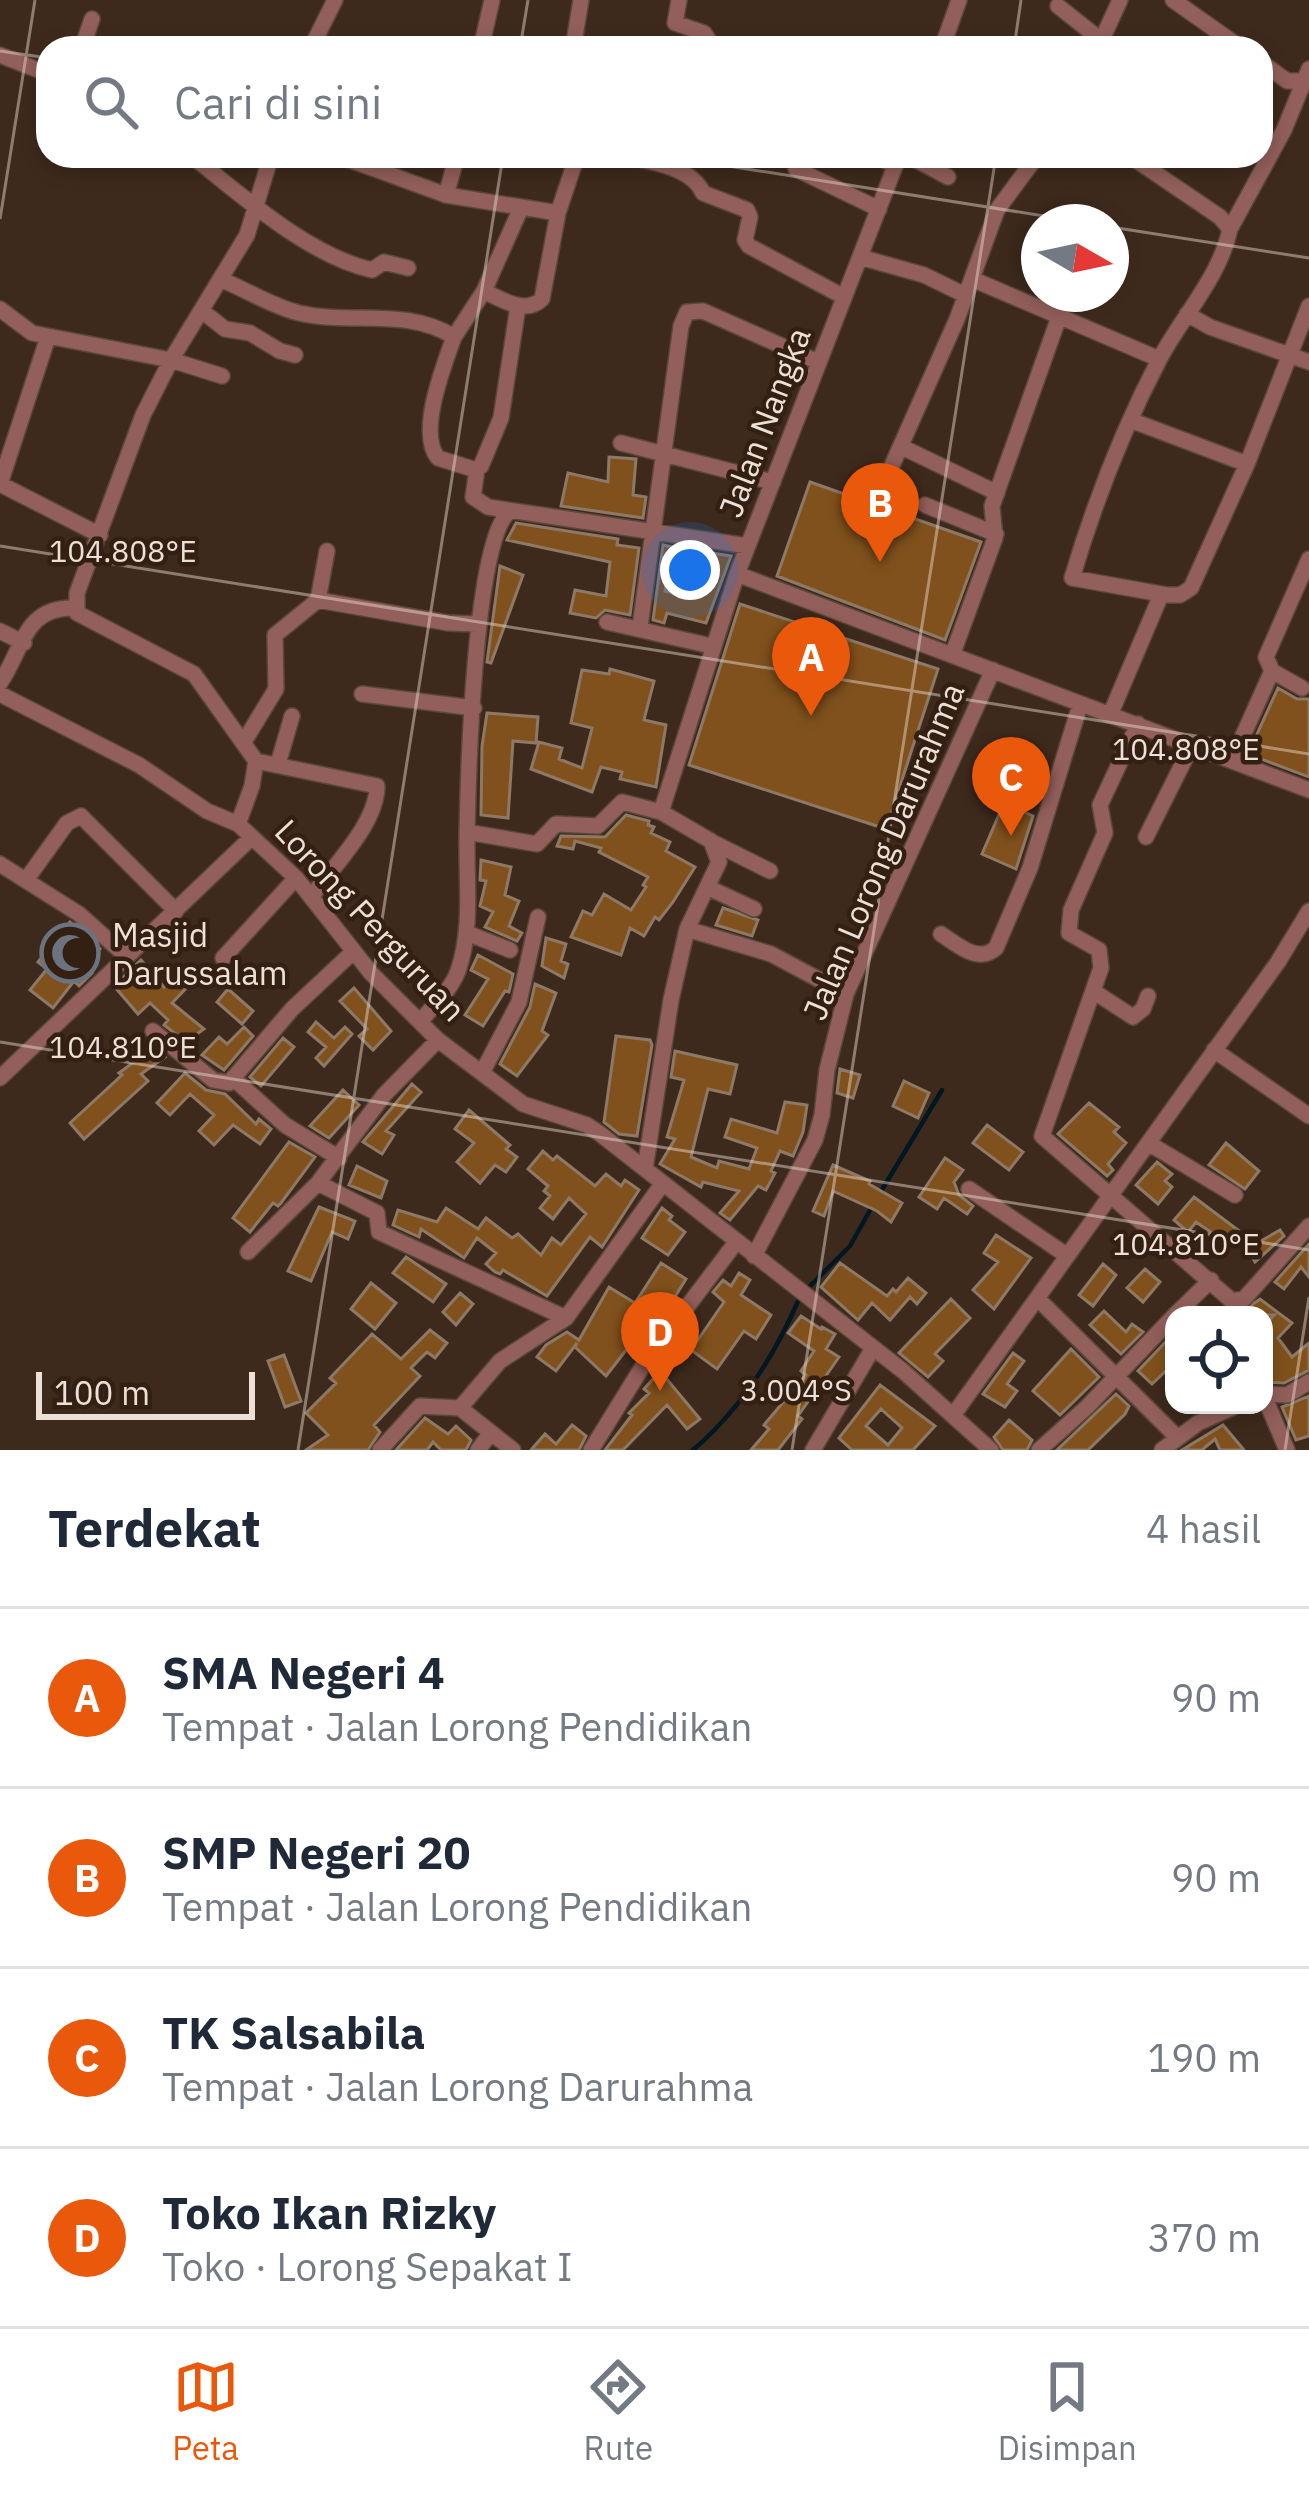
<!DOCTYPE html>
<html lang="id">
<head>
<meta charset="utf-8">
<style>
  body { margin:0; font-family:"IBM Plex Sans",sans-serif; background:#f2f2f3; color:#1f2937 }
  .controls { position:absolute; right:36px; bottom:36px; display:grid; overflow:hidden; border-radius:24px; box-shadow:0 6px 18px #0003 }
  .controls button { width:108px; height:108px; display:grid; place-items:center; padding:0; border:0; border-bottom:3px solid #e0e1e3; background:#fff; color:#1f2937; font:60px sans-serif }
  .compass { position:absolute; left:1021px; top:204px; width:108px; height:108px; border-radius:50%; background:#fff; box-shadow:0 6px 18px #0003; rotate:99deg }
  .scale { position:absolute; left:36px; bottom:30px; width:219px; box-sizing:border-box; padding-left:12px; border:6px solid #ede0d7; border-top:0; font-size:33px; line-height:42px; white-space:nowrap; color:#ede0d7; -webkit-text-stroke:9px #342013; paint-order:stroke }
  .you { position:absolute; left:690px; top:570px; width:42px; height:42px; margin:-30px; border:9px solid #fff; border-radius:50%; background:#1a73e8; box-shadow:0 0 0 18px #1a73e833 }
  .badge { display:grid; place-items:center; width:78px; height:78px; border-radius:50%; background:#ea580c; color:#fff; font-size:39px; font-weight:700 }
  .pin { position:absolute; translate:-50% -99px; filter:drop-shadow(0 3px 6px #0008) }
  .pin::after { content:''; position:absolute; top:63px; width:42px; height:36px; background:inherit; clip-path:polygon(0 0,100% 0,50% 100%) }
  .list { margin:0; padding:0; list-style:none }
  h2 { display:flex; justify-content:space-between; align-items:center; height:156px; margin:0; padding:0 48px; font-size:51px }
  h2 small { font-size:39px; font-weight:400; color:#747a83 }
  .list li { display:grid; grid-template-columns:78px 1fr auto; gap:36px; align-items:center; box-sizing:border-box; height:180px; padding:0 48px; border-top:3px solid #e0e1e3 }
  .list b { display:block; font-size:45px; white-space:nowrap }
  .list p { margin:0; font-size:39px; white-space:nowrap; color:#747a83 }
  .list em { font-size:39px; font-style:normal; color:#747a83 }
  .icon { flex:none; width:66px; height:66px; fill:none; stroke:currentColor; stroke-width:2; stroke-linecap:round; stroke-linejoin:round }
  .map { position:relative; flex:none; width:1309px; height:1450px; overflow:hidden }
  .search { position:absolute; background:#fff; box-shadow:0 6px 18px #0003; left:36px; right:36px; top:36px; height:132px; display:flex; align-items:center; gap:30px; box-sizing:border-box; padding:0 42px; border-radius:36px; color:#747a83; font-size:45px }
  .sheet { height:876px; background:#fff }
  nav { display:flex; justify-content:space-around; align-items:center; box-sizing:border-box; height:168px; border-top:3px solid #e0e1e3; background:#fff; font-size:33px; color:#747a83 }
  nav a { display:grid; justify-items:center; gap:6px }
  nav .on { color:#ea580c }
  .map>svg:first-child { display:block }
</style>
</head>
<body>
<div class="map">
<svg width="1309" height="1450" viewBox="0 0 1309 1450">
  <rect width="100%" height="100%" fill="#3e2a1d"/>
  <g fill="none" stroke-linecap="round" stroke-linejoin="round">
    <path stroke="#011822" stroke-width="4.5" d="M880,1193L942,1090
      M808,1288L850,1246L874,1203
      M693,1450C741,1409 774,1357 799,1299"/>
  </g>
  <path fill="#80511c" stroke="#8d7965" stroke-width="3" fill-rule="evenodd" d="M609,457L636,459L633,495L646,497L643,518L561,506L568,473L608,482Z
    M810,482L981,542L945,640L777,576Z
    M516,523L618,539L617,545L639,548L630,615L605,610L596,618L570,613L575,590L606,596L610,562L507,540Z
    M663,545L672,547L665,591L688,596L694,574L699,575L705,552L731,556L706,623L667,613L664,623L653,620Z
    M500,566L523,575L491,663L487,662Z
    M740,604L938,669L886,829L689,765Z
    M610,669L654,681L644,720L666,725L656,787L620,779L622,772L601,767L592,792L531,769L539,742L562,748L559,759L582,768L592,728L571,723L582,670L609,674Z
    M1278,688L1297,699H1309V777L1248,754Z
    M487,713L538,717L536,743L513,741L508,818L481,815L482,746Z
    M1004,803L1033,816L1016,869L982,854Z
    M626,815L649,821L648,825L654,827L651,833L670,842L666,851L695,867L673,902L659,920L655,917L644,936L630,928L621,955L571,937L583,911L592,915L604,894L631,910L646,887L643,885L648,877L599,852L601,848L575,841L573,849L557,846L561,836L605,837Z
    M481,860L511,867L505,895L519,901L509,926L522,933L517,941L485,927L493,912L480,906L486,881L480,880Z
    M723,908L758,920L752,936L716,925Z
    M70,922L100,949L85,967L92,973L79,986L74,981L53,1008L30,990L47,969L38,962Z
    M546,938L566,944L561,961L568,964L564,978L542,966Z
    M478,955L513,974L509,992L505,991L483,1026L465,1015L488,979L471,970Z
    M141,960L164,987L183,967L195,979L172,1003L204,1029L186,1042L164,1025L168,1020L150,1003L138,1014L114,986Z
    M535,984L556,993L542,1031L548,1035L517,1076L500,1064L530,1007Z
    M354,988L391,1031L373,1050L359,1036L367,1029L340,1001Z
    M228,989L253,1011L242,1024L217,1002Z
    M316,1022L334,1038L345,1027L352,1034L324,1066L316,1058L326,1047L308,1032Z
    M244,1027L253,1036L224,1070L202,1055L219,1037L227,1044Z
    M616,1036L650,1040L652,1045L637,1136L619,1134L604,1122Z
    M283,1038L294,1047L261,1086L250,1077Z
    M154,1047L165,1057L141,1074L148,1081L84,1139L70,1123L122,1075L119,1073Z
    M675,1051L737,1065L730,1094L708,1089L691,1157L717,1168L719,1161L749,1169L757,1148L725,1137L731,1119L777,1133L785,1102L807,1105L803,1132L793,1156L780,1151L771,1171L775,1173L766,1190L758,1186L730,1220L720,1213L739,1191L703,1182L701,1187L660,1164L675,1139L667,1137L684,1080L671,1077Z
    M840,1069L860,1075L853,1098L837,1093Z
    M185,1073L206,1090L225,1094L256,1124L259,1119L271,1129L260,1144L233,1125L214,1145L199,1131L214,1115L190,1094L170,1115L157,1103Z
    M904,1081L929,1093L918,1118L893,1106Z
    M412,1084L421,1092L386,1131L394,1135L382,1154L363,1142Z
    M343,1090L359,1105L329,1138L310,1126Z
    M1089,1103L1119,1127L1114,1132L1126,1143L1108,1164L1113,1170L1107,1176L1058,1134Z
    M469,1110L510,1145L506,1149L517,1157L506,1172L495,1165L480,1183L457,1162L474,1143L455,1129Z
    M987,1125L1023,1152L1009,1170L973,1143Z
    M289,1142L315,1157L281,1203L278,1206L273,1203L250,1232L233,1218Z
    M1226,1143L1259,1171L1245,1189L1209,1165Z
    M543,1151L553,1160L557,1156L595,1186L606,1174L621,1186L625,1180L639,1190L602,1247L590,1237L547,1296L503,1270L500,1274L495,1272L486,1264L496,1253L477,1238L464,1258L421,1229L419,1237L393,1225L398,1210L437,1222L446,1208L478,1229L486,1218L512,1238L518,1234L541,1255L552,1238L561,1245L586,1214L569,1198L553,1219L540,1208L550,1196L544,1191L548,1186L528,1169Z
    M945,1158L963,1170L954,1182L959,1195L973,1206L967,1214L944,1198L937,1209L919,1197Z
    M1157,1162L1172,1174L1165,1181L1172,1187L1158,1204L1136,1185Z
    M833,1165L870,1181L869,1184L902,1203L891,1222L877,1211L833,1191L824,1216L813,1211Z
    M357,1166L387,1181L381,1198L349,1185Z
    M1194,1197L1238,1230L1228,1244L1196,1222L1188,1232L1174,1220Z
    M319,1207L355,1221L348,1239L332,1232L311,1281L288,1271Z
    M662,1208L672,1216L669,1220L685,1232L668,1255L642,1238Z
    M1280,1230L1284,1236L1255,1262L1247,1249Z
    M996,1235L1031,1258L994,1309L973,1290L998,1262L984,1253Z
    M1309,1244V1277L1301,1267L1284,1289L1275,1282Z
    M406,1257L446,1284L433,1302L393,1273Z
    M661,1263L686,1279L652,1334L644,1327L606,1376L575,1347L577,1343L556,1371L537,1357L546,1345L567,1332L579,1340L609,1287L635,1303Z
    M840,1263L887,1296L893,1289L896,1292L908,1278L926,1293L917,1304L910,1297L890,1320L872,1303L858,1320L821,1287Z
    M1103,1264L1116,1275L1093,1306L1079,1295Z
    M1145,1269L1160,1282L1143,1302L1127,1288Z
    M739,1273L750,1280L741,1295L771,1315L756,1339L744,1331L717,1369L691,1350L724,1302L713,1292L723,1280L731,1286Z
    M371,1283L396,1303L375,1329L351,1309Z
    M460,1293L473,1304L456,1325L443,1312Z
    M951,1299L970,1318L935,1354L943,1361L928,1377L899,1353Z
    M1260,1299L1292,1323L1278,1338L1292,1357L1309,1343V1370L1284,1383L1264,1382V1326L1274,1315H1237Z
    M1104,1311L1126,1332L1132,1324L1143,1332L1121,1354L1090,1325Z
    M801,1316L821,1329L822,1327L835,1334L826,1349L839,1357L798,1416L802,1419L778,1450H751L769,1429L764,1425L806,1375L801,1371L814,1351L788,1333Z
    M430,1330L447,1343L435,1358L427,1352L411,1368L420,1376L374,1425L380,1432L368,1450H306L328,1435L306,1413L336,1383L330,1378L372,1334L401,1359Z
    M1174,1333V1363L1152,1384L1138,1371Z
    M1071,1349L1099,1377L1060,1415L1033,1391Z
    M1013,1353L1024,1361L1007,1384L1017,1391L1005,1407L983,1394Z
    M284,1355L301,1401L285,1407L268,1361Z
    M660,1371L700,1419L687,1429L667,1405L623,1450H605L632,1415L629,1413L649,1393L644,1389Z
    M880,1385L935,1426L913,1450H852L839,1438ZM881,1409L902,1428L888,1445L866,1426Z
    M1116,1394L1129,1406L1125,1414L1088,1450H1057Z
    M1309,1396V1436L1296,1440L1282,1407Z
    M425,1418L448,1434L456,1426L471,1440L466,1450H441L433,1442L427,1450H396Z
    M1009,1420L1032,1440L1027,1450H1003L994,1437Z
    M572,1425L586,1436L579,1450H531L545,1434L556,1444Z
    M1223,1425L1244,1450H1220L1215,1439L1202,1450H1182Z"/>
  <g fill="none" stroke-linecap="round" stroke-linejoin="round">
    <g stroke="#5a473b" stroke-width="18">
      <path id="street" d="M679,0L675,23L704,33L708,39L707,48
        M1173,0L1241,48
        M1058,6L1102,41
        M1099,46L1120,0
        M82,48L92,19
        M311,48L335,0
        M481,48L492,0
        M573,48L581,0
        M942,48L959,0
        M0,55L48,74
        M1261,62L1287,81H1302
        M192,156C242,196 309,256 372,270L384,262L408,268
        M271,156L247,235L171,360L143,415L77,593V613L194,674L256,761L252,786L238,824L296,878L371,973L438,1040L523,1104L587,1125L599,1133L903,1371L991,1450
        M339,156L446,195L457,156
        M627,156C653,163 692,167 703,193L747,210L750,217L745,240L749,246L844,297
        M877,156L895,166
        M909,156L948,177
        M1130,156L1220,217L1230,229C1220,277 1181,318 1159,360C1123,429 1094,504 1072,578L1167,595H1180L1191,588L1247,464L1309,306
        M796,169L879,209
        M446,195L558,213L577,156
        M1230,229L1284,130L1309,69
        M860,257L924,275L965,295
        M972,279L1159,359
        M222,280C247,290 273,307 299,313C351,325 407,307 454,337L484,291C502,300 526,315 542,299L558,213
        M484,291L521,208
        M0,309L32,333L171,360L222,376
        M202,311L225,329L250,333L280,351L295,355
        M1187,314L1210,327L1309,362
        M454,337C444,365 417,433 438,458L476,470L481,466L501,418L518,306
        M1133,421L1247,464
        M621,443L773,482
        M902,447L997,493
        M477,469L473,497L488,507L748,546
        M0,484L48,337
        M0,484L100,535
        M882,488L957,319L997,210L1037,156
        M925,505L996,534
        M737,574L1309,790
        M318,600L327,551
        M607,622L711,646
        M640,627L681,326L687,312L703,311L818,362
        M0,631L24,643
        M953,653L995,538L992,506L1059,317
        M0,683C24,648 24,606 75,608
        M1302,688L1272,671L1266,657L1309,559
        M0,694L139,765L207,811L238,824
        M362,694L474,708
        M1110,715L1161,595
        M1138,724L1100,805L1105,833L1071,910L1069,933L1099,950L1101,968L1042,1136L1232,1301L1244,1299L1309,1226
        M245,740L276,689L275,635L318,600L448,623L478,624
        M1232,760L1272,671
        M256,761L377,786C377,824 333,866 312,896
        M278,764L292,716
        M467,832L537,844L556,824L598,826L622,802L661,812
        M1146,837L1192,745
        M714,843L770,871
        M0,864L79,914L125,955
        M26,880L67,823L81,816L176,911
        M707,887L754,909
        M687,929L771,954L846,994
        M467,933L510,950
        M941,934C958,945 978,964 996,948L1030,868L1080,705
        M223,958L296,878
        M1093,991L1133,1017L1143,1009L1148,996
        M420,1022C433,1006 451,990 458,971C473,928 466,879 467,834C468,780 474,540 509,512
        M153,1031L213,1080L229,1083L292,1009L354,951
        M1214,1050L1309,1116
        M482,1073L519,1002L538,917
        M0,1078L252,837
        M233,1078L285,1125L339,1158
        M1148,1143L1235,1195
        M645,1169L671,1000L687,929L719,862L711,841L661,812L737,574L899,156
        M318,1183L377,1213L379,1232L566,1318
        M969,1189L1066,1255
        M248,1252L318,1183L384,1095L438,1040
        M754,1256L815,1140L822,1115L827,1070L846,994L993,670
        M1037,1298L1178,1438
        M1175,1315L1211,1280
        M1264,1394L1287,1395L1309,1382
        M1264,1396L1287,1450
        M460,1408L513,1450
        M954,1414L1278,962L1309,911
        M380,1450L420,1406L460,1408L500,1361L566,1318L663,1183
        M478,1450L490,1434
        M591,1450L646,1361L737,1241
        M813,1450L873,1348
        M1039,1450L1087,1407L1174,1316
        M1162,1450L1198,1423L1238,1405"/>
    </g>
    <use href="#street" stroke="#925f5a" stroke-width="15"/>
  </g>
  <path fill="none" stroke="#ede0d7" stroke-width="3" stroke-opacity="0.45" d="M520,48L528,0M1014,48L1021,0M0,51L48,58M665,156L1082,222M0,219L35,0M1111,227L1309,258M0,546L1309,754M0,1042L1309,1250M298,1450L503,156M792,1450L996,156M1285,1450L1309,1297"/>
  <defs>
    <g id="mosque-ring" transform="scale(3)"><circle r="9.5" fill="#342013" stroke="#6b7280" stroke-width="1.5"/><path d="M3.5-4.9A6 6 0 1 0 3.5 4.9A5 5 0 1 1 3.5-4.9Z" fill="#6b7280"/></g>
  </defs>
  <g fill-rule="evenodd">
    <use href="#mosque-ring" x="70" y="953"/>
  </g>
  <g text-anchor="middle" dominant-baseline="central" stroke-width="9" stroke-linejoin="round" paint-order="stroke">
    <g font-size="33" fill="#ede0d7" stroke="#342013">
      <text transform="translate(764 422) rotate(-69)">Jalan Nangka</text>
      <text transform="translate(883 851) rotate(-67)">Jalan Lorong Darurahma</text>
      <text transform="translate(371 920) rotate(47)">Lorong Perguruan</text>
    </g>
    <g font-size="33" fill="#ede0d7" stroke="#342013" text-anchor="start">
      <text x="112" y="934">Masjid<tspan x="112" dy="38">Darussalam</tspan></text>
    </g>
  </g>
  <g font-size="30" text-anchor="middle" fill="#ede0d7" stroke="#342013" stroke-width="9" stroke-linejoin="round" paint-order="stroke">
    <text x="123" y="562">104.808°E</text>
    <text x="1186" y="760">104.808°E</text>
    <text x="123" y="1058">104.810°E</text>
    <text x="1186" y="1255">104.810°E</text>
    <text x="796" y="1401">3.004°S</text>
  </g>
</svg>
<div class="controls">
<button><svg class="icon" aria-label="locate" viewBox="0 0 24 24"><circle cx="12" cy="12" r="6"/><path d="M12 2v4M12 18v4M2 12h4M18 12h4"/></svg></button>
</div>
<svg class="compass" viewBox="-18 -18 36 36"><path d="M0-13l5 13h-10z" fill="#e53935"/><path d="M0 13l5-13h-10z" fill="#747a83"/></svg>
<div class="scale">100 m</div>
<div class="you"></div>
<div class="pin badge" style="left:811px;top:716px">A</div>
<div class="pin badge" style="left:880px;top:562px">B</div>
<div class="pin badge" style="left:1011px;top:836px">C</div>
<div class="pin badge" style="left:660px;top:1391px">D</div>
<div class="search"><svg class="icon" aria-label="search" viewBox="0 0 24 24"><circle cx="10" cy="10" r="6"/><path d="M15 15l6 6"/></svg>Cari di sini</div>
</div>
<section class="sheet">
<h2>Terdekat<small>4 hasil</small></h2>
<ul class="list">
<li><span class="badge">A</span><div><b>SMA Negeri 4</b><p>Tempat · Jalan Lorong Pendidikan</p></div><em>90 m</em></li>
<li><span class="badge">B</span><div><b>SMP Negeri 20</b><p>Tempat · Jalan Lorong Pendidikan</p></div><em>90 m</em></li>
<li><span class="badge">C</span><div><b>TK Salsabila</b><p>Tempat · Jalan Lorong Darurahma</p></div><em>190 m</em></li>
<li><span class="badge">D</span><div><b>Toko Ikan Rizky</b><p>Toko · Lorong Sepakat I</p></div><em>370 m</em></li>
</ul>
</section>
<nav>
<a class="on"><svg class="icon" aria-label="map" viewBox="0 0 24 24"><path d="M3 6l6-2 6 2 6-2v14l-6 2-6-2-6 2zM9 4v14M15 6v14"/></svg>Peta</a>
<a><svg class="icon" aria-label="directions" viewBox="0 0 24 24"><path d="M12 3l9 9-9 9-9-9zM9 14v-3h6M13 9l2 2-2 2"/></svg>Rute</a>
<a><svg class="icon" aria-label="saved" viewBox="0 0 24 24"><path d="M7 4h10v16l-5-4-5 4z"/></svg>Disimpan</a>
</nav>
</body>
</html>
